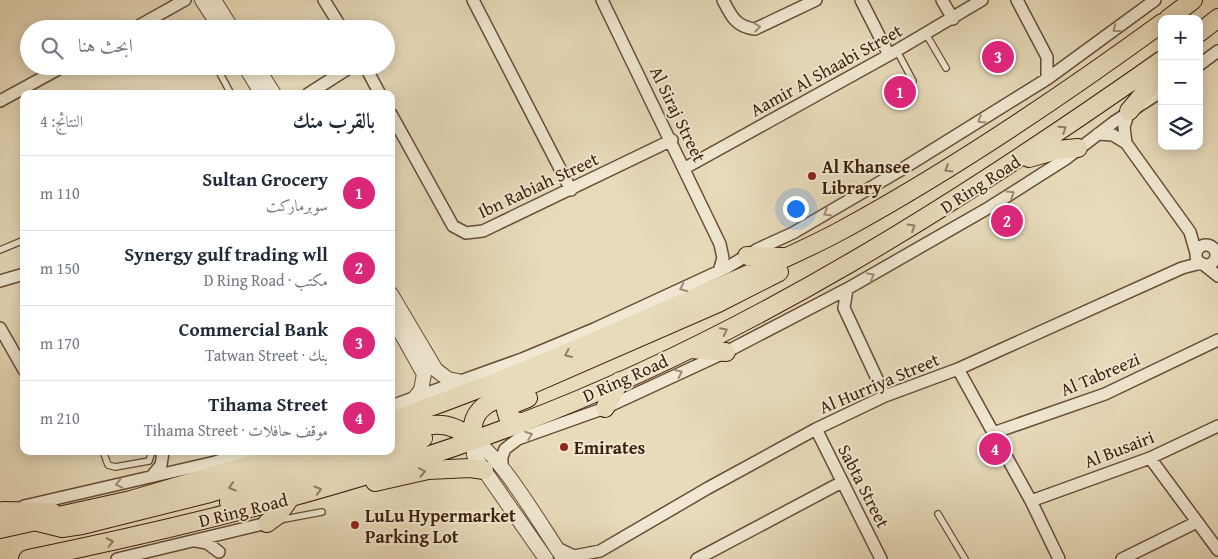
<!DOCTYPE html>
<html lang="ar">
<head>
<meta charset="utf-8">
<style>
  body { margin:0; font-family:"Gentium Book Plus",Amiri,serif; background:#f2f2f3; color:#1f2937; direction:rtl }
  .controls { position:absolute; right:15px; top:15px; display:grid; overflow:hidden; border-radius:10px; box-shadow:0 2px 12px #0003 }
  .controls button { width:45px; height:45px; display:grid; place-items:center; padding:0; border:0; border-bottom:1px solid #e0e1e3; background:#fff; color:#1f2937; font:25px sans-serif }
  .you { position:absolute; left:795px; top:208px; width:18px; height:18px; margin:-12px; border:4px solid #fff; border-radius:50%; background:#1a73e8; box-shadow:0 0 0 8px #1a73e833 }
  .badge { display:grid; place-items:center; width:32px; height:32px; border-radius:50%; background:#db2777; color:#fff; font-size:16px; font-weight:700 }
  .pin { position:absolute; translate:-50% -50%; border:2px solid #fff; box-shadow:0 1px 5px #0006 }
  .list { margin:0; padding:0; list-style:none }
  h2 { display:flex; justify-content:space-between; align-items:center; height:65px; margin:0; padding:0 20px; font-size:21px }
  h2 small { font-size:16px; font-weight:400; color:#747a83 }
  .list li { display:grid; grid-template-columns:32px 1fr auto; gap:15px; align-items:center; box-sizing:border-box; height:75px; padding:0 20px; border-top:1px solid #e0e1e3 }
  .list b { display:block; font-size:19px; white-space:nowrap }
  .list p { margin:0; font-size:16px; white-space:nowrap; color:#747a83 }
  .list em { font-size:16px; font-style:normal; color:#747a83 }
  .icon { flex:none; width:28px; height:28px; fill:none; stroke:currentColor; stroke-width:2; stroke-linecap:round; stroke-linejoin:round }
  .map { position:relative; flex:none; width:1218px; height:559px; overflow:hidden; direction:ltr }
  .search { position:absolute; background:#fff; box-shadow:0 2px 12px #0003; left:20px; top:20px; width:375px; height:55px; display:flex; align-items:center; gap:12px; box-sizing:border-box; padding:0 18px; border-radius:28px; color:#747a83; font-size:19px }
  .panel { position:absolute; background:#fff; box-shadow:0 2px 12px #0003; left:20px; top:90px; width:375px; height:365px; border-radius:10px; direction:rtl }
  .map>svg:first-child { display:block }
</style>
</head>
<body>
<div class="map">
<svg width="1218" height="559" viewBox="0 0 1218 559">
  <rect width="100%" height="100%" fill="#e8dbba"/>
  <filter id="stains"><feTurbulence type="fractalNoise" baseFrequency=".004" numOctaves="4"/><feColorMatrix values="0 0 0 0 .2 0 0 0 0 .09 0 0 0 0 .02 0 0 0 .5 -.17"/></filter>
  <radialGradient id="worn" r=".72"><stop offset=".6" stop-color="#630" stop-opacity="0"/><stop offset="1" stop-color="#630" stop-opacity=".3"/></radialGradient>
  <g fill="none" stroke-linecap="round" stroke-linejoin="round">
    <g stroke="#684d38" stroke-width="8">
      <path id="service" d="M926,34L946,68
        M897,51L913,81
        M216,66L231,94
        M0,250L24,240
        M103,451L108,465L115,467L149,461L152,451
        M938,514L965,559
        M279,520L322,512"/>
    </g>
    <g stroke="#684d38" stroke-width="14">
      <path id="minor" d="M324,0L342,29
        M473,0L571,190
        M602,0L720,244L723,258L719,271
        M723,0C731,16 736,27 755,29L816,0
        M861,0L889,55
        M942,0L953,19
        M1017,0L1047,57V79
        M133,29L185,0
        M1199,65L1218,51
        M365,66L380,94
        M308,94L352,66
        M0,101L64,66
        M391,114L453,226L466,233L483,231L672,140
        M1098,134L1113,135L1126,143L1190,232L1196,253
        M1126,143L1124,127L1129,111
        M685,168L889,55L982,0
        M1196 255a10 10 0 1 1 20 0a10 10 0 1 1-20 0Z
        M1203,264L1218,276
        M0,281L24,274
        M847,289L844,308L885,396
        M0,328L24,370
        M958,369L1031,501L1059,559
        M391,406L522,359L594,329L726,268L758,249L793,233L899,171L1047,79L1155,0
        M816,429L881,559
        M993,433L1105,394L1218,340
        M1150,458L1218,550
        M502,469V457L505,449L518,439L605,408L726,352L847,289L990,207L1067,158L1114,122L1162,91
        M152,476L161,465L163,452
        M1031,501L1150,458L1218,426
        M24,506L215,462L251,451
        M196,541L207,543L219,552
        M557,548L574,556L600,551L708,488L816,429L885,396L958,369L1182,268L1201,263
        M117,559L267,523
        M697,559L842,482
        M1122,559L1197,522"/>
    </g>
    <g stroke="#684d38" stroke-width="16">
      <path id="tertiary" d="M202,0L221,29
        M214,0L232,29
        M245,66L262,94
        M256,66L274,94
        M391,294L436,370L448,379L458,381
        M391,315L424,374L421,390L399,418
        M546,559L477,460L474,455L473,440C499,452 545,532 564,559"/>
    </g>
    <g stroke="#3e1e0c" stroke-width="20">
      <path id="primary" d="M1168,19L1193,0
        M1199,33L1218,18
        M1129,111L1162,72
        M1029,158L1057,150L1078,148
        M747,256L784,257
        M691,349L726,352
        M605,408L620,381
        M391,421C492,386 590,344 687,301C739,278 792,257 842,230C954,169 1059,98 1162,23
        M520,423L508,417L506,410L511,405L528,398
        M391,437C423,426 445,415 473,440
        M473,440C471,424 474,412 489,403L718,303L779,272
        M375,482L428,470L470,468L484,470
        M229,502L415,444L423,438L421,433L415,429
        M3,511L52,512
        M38,522L62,528L82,525L210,493L350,451
        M267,523L278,515L290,498
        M0,529L131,500L297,451
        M28,559C194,525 359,484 518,424C750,336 960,202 1162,60"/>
    </g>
    <use href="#service" stroke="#f0e8d2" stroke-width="5.5"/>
    <use href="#minor" stroke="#f0e8d2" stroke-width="11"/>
    <use href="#tertiary" stroke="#f0e8d2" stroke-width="14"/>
    <use href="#primary" stroke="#e8dbba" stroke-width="18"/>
  </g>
  <defs><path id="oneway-chevron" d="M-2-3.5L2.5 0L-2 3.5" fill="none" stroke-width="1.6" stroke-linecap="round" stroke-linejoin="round" transform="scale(1.25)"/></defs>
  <g stroke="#a08d79">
    <use href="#oneway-chevron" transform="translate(757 27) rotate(-9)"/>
    <use href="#oneway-chevron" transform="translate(1116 29) rotate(143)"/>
    <use href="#oneway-chevron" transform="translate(981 120) rotate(148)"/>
    <use href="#oneway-chevron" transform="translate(1011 194) rotate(-32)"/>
    <use href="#oneway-chevron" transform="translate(827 213) rotate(150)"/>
    <use href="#oneway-chevron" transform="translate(871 276) rotate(-29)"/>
    <use href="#oneway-chevron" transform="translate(683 288) rotate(155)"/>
    <use href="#oneway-chevron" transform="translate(679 373) rotate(-25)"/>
    <use href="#oneway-chevron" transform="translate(529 435) rotate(-20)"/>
    <use href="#oneway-chevron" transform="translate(119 484) rotate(167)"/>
  </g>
  <g stroke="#937c63">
    <use href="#oneway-chevron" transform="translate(1063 129) rotate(-34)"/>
    <use href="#oneway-chevron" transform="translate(948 169) rotate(149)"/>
    <use href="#oneway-chevron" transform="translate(912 227) rotate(-31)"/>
    <use href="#oneway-chevron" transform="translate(724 331) rotate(-27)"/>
    <use href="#oneway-chevron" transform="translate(568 354) rotate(157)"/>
    <use href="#oneway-chevron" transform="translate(422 472) rotate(-11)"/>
    <use href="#oneway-chevron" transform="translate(232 487) rotate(164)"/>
    <use href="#oneway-chevron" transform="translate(318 490) rotate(-16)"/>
    <use href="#oneway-chevron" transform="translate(110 542) rotate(-12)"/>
  </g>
  <g fill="#8f2418" stroke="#f0e8d2" stroke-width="2">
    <circle cx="812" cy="176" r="5"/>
    <circle cx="564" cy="447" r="5"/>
    <circle cx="355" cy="525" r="5"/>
  </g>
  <g text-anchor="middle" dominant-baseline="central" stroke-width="4" stroke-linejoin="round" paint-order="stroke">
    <g font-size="18" fill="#3e1e0c" stroke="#f0e8d2">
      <text transform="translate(826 70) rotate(-29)">Aamir Al Shaabi Street</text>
      <text transform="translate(678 114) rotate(64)">Al Siraj Street</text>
      <text transform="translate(980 184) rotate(-33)">D Ring Road</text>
      <text transform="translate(538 185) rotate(-25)">Ibn Rabiah Street</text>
      <text transform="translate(1100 374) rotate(-23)">Al Tabreezi</text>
      <text transform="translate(625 378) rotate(-24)">D Ring Road</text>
      <text transform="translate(879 383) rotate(-23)">Al Hurriya Street</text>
      <text transform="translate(1119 449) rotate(-21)">Al Busairi</text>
      <text transform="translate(864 486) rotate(63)">Sabta Street</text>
      <text transform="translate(243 510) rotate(-14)">D Ring Road</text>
    </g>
    <g font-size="18" font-weight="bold" fill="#3e1e0c" stroke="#f0e8d2" text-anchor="start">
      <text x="822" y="166">Al Khansee<tspan x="822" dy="21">Library</tspan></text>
      <text x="574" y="447">Emirates</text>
      <text x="365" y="515">LuLu Hypermarket<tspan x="365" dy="21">Parking Lot</tspan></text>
    </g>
  </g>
  <rect width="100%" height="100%" filter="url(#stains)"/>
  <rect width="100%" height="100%" fill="url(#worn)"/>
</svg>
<div class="controls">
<button>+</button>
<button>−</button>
<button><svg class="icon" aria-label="layers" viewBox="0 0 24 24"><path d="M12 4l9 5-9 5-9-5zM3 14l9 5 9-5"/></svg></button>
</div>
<div class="you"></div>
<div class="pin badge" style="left:900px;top:92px">1</div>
<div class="pin badge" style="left:1007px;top:221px">2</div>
<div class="pin badge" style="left:998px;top:57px">3</div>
<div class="pin badge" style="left:995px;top:449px">4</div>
<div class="search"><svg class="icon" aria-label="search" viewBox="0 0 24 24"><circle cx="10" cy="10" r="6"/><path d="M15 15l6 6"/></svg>ابحث هنا</div>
<section class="panel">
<h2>بالقرب منك<small>النتائج: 4</small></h2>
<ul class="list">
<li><span class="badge">1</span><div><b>Sultan Grocery</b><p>سوبرماركت</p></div><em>110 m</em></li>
<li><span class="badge">2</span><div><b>Synergy gulf trading wll</b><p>مكتب · D Ring Road</p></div><em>150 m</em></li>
<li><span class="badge">3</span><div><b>Commercial Bank</b><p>بنك · Tatwan Street</p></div><em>170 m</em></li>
<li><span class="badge">4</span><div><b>Tihama Street</b><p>موقف حافلات · Tihama Street</p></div><em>210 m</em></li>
</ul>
</section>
</div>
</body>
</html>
